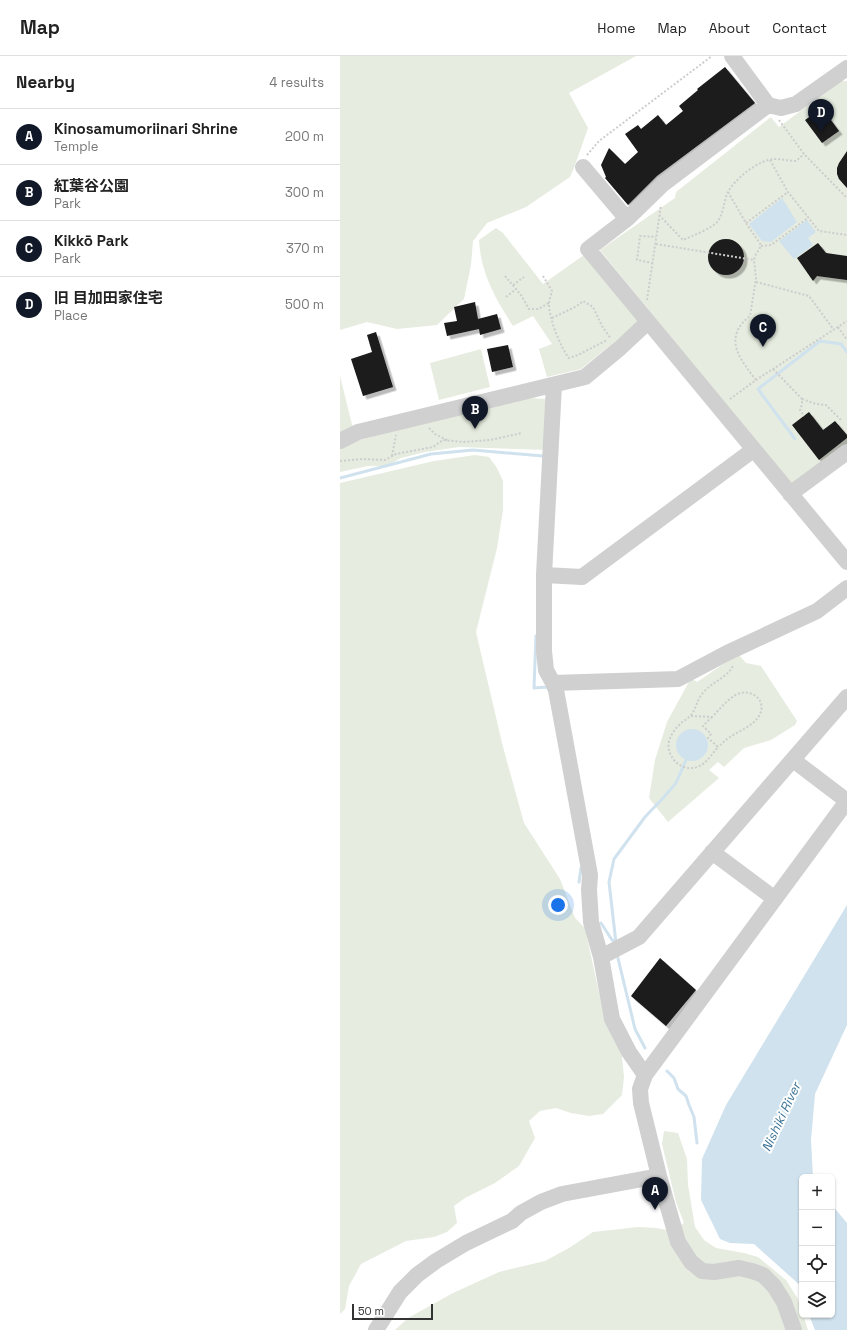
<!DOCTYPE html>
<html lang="en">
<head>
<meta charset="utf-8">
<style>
  body { margin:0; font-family:"Space Grotesk","Noto Sans JP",sans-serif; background:#f6f6f6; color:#222 }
  .controls { position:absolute; right:12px; bottom:12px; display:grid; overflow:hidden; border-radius:6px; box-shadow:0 1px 3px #0004 }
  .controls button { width:36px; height:36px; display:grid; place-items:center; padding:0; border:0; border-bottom:1px solid #e0e0e0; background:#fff; color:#222; font:20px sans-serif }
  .scale { position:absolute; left:12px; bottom:10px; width:81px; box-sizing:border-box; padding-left:4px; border:2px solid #333; border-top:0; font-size:11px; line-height:14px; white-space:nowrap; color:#333; -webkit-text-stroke:3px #fff; paint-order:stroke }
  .you { position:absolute; left:218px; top:849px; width:14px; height:14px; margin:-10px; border:3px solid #fff; border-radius:50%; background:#1a73e8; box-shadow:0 0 0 6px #1a73e833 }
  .badge { display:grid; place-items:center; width:26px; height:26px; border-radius:50%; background:#111827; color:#fff; font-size:13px; font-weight:700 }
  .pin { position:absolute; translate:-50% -33px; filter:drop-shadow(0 1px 2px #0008) }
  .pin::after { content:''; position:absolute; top:21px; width:14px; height:12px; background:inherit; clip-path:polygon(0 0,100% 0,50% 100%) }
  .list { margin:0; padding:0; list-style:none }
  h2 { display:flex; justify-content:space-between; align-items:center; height:52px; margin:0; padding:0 16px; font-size:17px }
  h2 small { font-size:13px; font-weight:400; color:#767676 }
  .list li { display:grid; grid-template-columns:26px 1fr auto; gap:12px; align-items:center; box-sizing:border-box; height:56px; padding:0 16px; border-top:1px solid #e0e0e0 }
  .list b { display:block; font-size:15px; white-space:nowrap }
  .list p { margin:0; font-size:13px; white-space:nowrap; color:#767676 }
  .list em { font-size:13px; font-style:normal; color:#767676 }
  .icon { flex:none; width:22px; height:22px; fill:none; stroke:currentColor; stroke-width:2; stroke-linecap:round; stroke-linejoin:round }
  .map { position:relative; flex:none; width:507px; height:1274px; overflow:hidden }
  header { display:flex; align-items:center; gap:24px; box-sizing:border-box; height:56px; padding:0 20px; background:#fff; border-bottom:1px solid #e0e0e0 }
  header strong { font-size:19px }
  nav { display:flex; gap:22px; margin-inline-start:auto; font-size:14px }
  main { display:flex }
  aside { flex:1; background:#fff }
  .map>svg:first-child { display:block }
</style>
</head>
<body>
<header>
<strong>Map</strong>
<nav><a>Home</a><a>Map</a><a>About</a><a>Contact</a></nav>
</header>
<main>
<aside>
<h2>Nearby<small>4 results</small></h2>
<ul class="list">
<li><span class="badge">A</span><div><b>Kinosamumoriinari Shrine</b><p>Temple</p></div><em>200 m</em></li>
<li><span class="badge">B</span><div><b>紅葉谷公園</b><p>Park</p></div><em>300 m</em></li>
<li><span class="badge">C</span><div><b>Kikkō Park</b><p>Park</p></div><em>370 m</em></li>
<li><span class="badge">D</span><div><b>旧 目加田家住宅</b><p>Place</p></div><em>500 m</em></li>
</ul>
</aside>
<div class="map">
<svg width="507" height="1274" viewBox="0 0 507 1274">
  <defs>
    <filter id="shadow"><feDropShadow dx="3.5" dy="3.5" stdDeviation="0" flood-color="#0004"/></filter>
  </defs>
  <rect width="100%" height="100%" fill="#fff"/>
  <path fill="#e6ecdf" d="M0,0H296L229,37L248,72L234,112L230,121L186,151L147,167L133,185L131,209L124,243L97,269L57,273L27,266L0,274Z
    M501,25H507V389L451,429L260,194L335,142L336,136L431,61L439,71Z
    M156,172L163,177L203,228L244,199L299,266L241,313L207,321L199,293L212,288L193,260L173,270C155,242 141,218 139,184Z
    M141,293L150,331L99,344L90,307Z
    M0,320L16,385L106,360L187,342L209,343L208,394L119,391L85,396L61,402L47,410H28L0,416Z
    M135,399L149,401L157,412L163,425V454L157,492L136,576L163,691L184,767L220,823L235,862L245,872L264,960L281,991L284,1021L282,1039L263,1058L249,1060L231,1057L216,1052L200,1055L189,1065L195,1082L179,1110L155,1127L125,1142L114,1150L117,1167L107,1176L94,1181L66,1185L21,1208L9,1230L5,1253L0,1258V427L94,405Z
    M398,598L406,607L421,610L457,665L455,669L431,684L404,692L384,711L378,706L369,714L379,722L328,766L309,742L315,704L327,666L351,622L357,626Z
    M324,1075L338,1077L347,1103L348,1129L355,1171L364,1184L376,1192L404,1197L418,1201L446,1224L458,1243L462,1259H463L468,1274H55L68,1262L113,1237L159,1216L205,1205L229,1192L253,1176L298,1171L316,1172L332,1175L344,1167L336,1146L322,1088Z"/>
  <path fill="#cfe2ee" d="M442,142L457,166L431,186L422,185L409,168Z
    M467,164L476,176L468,182L473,189L454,203L439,185Z
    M336 689a16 16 0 1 1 32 0a16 16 0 1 1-32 0Z
    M507,849V969L475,1038L471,1084L473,1121H462V1231L414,1188L390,1187L380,1183L361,1144L362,1103L386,1049Z
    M492,1149L507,1167V1274H475L469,1259H492Z"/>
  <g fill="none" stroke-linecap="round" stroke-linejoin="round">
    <path stroke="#cfe2ee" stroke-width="3" d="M455,383L418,333L480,285L501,288L507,296
      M0,422L91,398L133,394L203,400
      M196,580L194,632L207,631L208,632
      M239,826L241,812
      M261,867L272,884L275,885
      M276,887L269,826L274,803L305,761L324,741L336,727L346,704
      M277,898L295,973L305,992
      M327,1015L334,1022L338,1033L346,1040L349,1049L354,1061L357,1087"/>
  </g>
  <path fill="#1a1a1a" filter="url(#shadow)" d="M385,11L415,47L317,120L288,149L265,122L266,121L261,109L269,92L285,108L298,96L285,78L298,69L301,73L318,59L326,69L343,55L339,50L358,34L357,33Z
    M482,52L499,75L482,87L465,64Z
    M507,95V132L499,123L497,118V112L499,107Z
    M368 201a18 18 0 1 1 36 0a18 18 0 1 1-36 0Z
    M478,187L486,197L507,200V224L477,220L473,225L457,202Z
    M135,246L138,263L157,258L161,273L140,279L139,273L107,280L104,267L117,265L114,251Z
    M36,276L53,331L23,340L11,303L32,296L27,279Z
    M168,289L173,311L152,316L147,293Z
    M469,356L483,374L495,365L507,379V382L479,404L452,369Z
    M320,902L356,934L326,970L291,940Z"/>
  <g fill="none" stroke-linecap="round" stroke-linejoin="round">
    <path stroke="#cdcdcd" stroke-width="2" stroke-dasharray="2 2" stroke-linecap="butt" d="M439,64L464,98L507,142
      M247,99L259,85L372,0
      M430,104L448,136L479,175L507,179
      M388,136L406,167L421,189
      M319,159L343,184C352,180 373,172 378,165C383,158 384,146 387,138C393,124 419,103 435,103C442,103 449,105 456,105L464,98
      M406,167L448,136
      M316,188L414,204
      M421,190L431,189L468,162
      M313,207L297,204L300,180L316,181
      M165,220L181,239L189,253H198L209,247
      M203,220L212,235C211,239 209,244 209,248C209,262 220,291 229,302L238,299L267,284
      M416,226L469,240L494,274
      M173,229L184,221
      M166,241L176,233
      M307,244L321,149
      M212,262L237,250L243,245L253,251L262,270L271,283
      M498,271L507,284
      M433,313L462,343V348L460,354L464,360
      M416,324C400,303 382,282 410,260L416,223L414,204L415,200L421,190
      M390,343L416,324L507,265
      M462,343L476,348L486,349L501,364
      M89,372L95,378L107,384
      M52,400L56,379
      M0,405L23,403L45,404L56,398L93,391L103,384L123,386L150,384L182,377
      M351,660L372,661C379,654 386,645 394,640C408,630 429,643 419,660C413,670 399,675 390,681C385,684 382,688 378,691
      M372,661L363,670L371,678L368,682L378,691C368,703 361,716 344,711C340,709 337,708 334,704C323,690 330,678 341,667C344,665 348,662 351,659C356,653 357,644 362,638C371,626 386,623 393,610"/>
    <path stroke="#d0d0d0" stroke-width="16" d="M392,0L428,49
      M507,12L456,48L441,52L428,49L323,128L287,163L248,193L507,506
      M243,111L287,163
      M214,329L204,519V595L206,614L213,627L338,623L387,597L477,555L507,532
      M0,385L18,376L245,321L280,292L308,266
      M450,438L507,396
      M204,519L242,521L413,394
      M213,627L216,634L250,819L249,834L251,866L261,901L272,963L289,996L305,1019
      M453,704L507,745
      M372,796L435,843
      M261,901L299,881L507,641
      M36,1274L60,1236L77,1219L96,1205L126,1187L172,1165L181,1157L201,1146L222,1138L319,1120
      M454,1274L444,1246L434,1230L423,1219L412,1215L399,1212L374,1216L362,1215L351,1206L338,1186L319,1120L301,1047L300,1033L305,1019L507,745"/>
  </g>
  <g text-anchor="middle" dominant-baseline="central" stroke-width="4" stroke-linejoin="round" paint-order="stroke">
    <g font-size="13" font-style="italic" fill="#3f7597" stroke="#fff">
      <text transform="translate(441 1061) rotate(-65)">Nishiki River</text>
    </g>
  </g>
</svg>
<div class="controls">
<button>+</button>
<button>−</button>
<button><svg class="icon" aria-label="locate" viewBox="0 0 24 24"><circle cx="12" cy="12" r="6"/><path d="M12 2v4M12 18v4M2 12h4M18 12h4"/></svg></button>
<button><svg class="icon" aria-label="layers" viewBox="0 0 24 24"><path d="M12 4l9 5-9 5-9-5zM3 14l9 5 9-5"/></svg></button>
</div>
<div class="scale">50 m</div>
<div class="you"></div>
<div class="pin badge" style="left:315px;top:1154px">A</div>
<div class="pin badge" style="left:135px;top:373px">B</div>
<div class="pin badge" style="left:423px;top:291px">C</div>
<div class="pin badge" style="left:481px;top:76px">D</div>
</div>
</main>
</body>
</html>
